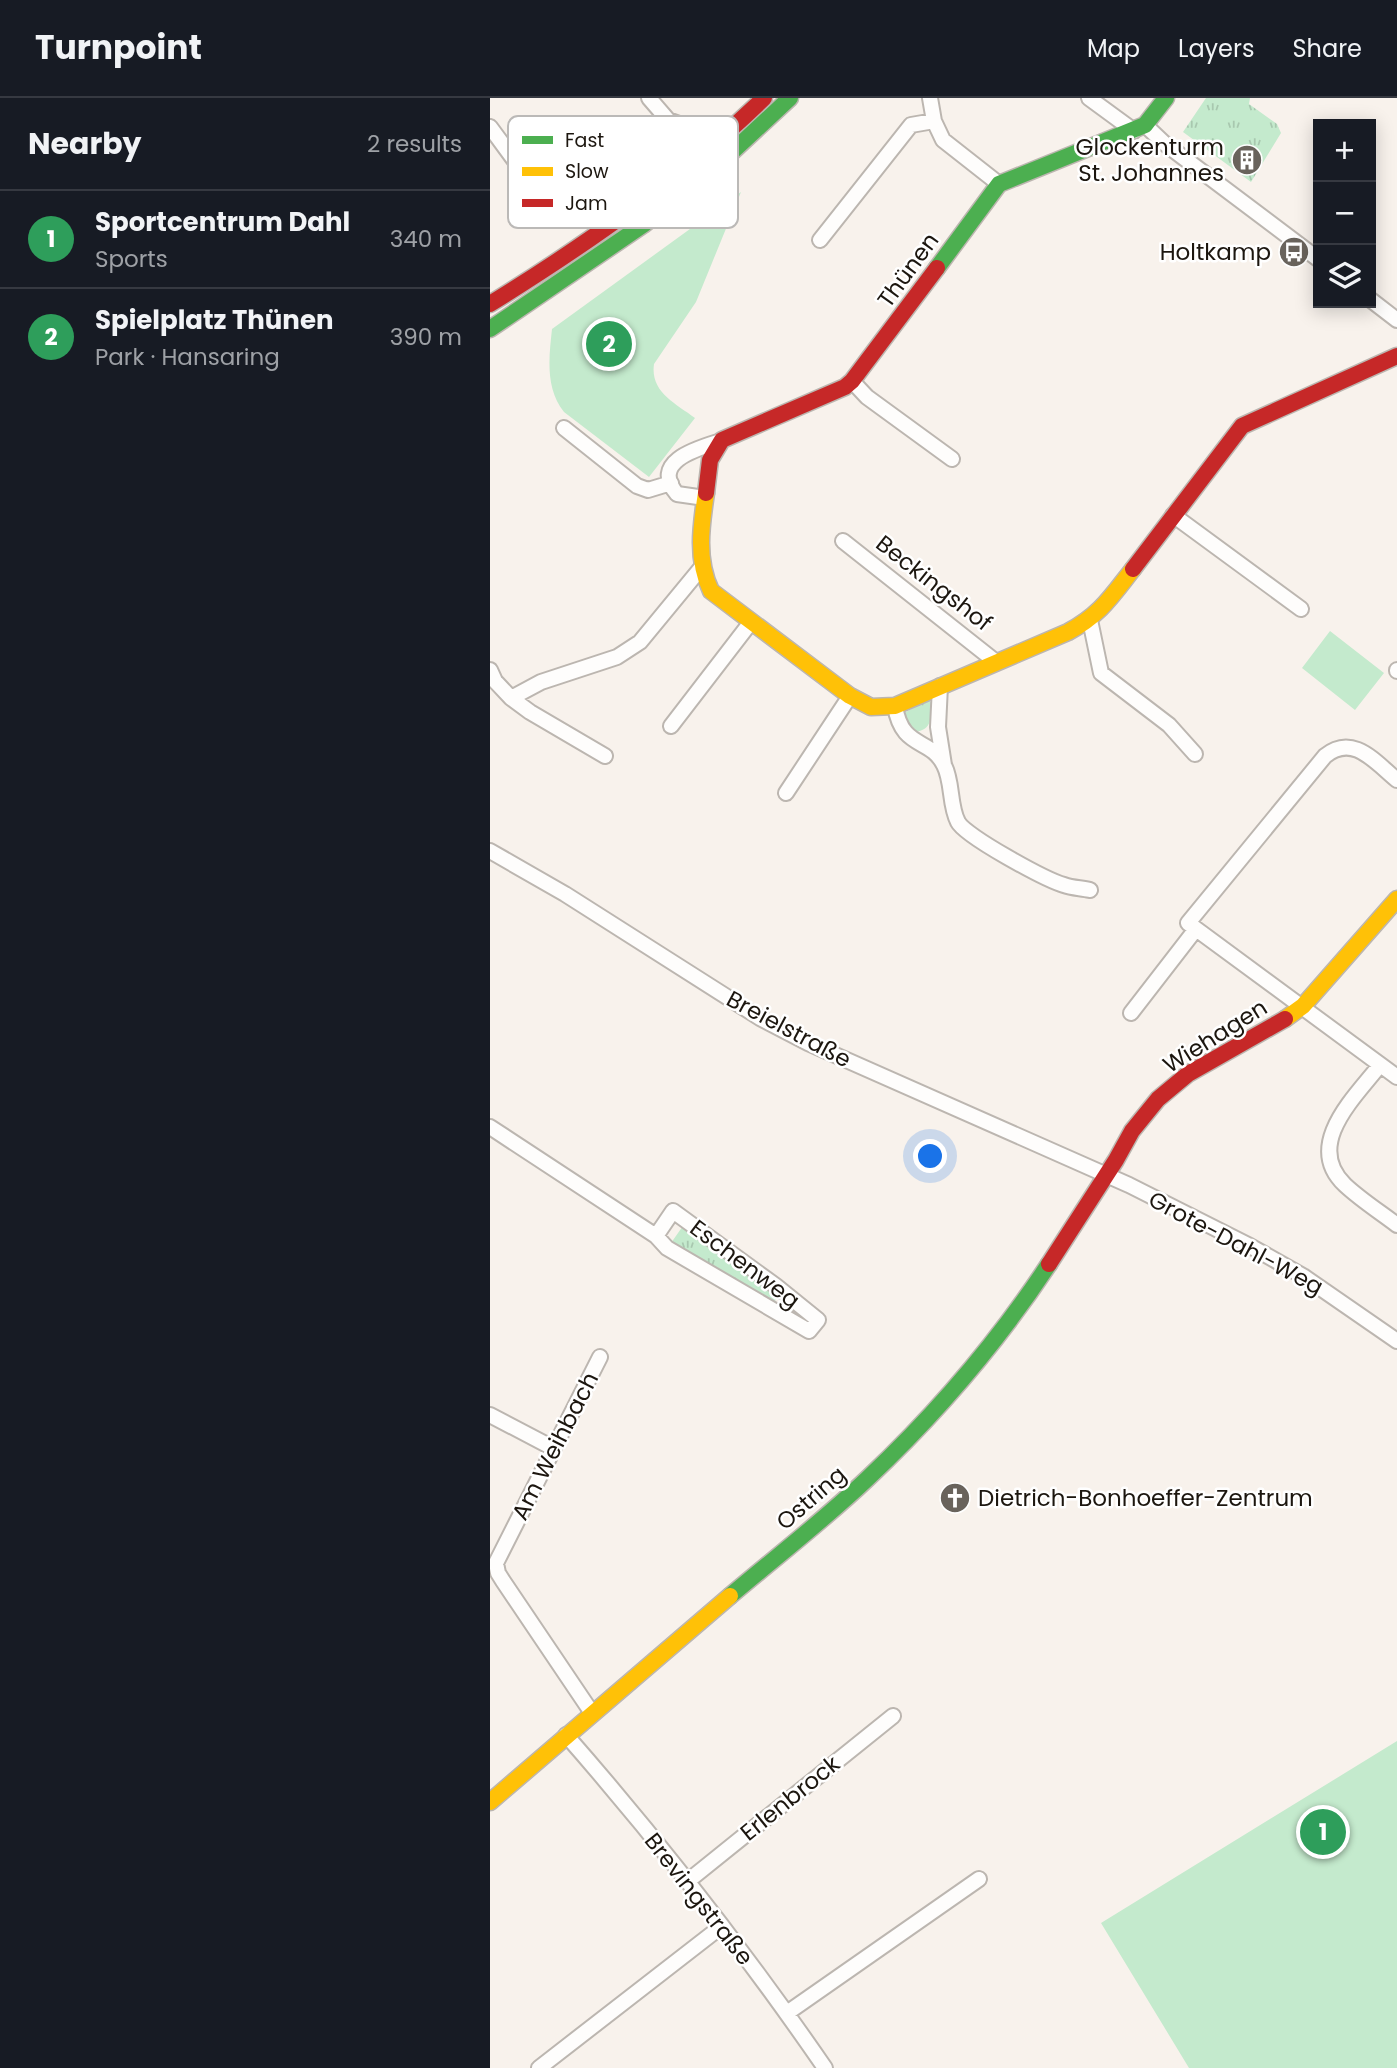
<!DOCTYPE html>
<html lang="en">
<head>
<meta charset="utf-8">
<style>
  body { margin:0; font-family:Poppins,sans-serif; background:#20242c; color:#f1f3f6 }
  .controls { position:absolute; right:21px; top:21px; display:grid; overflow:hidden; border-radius:0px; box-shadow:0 4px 18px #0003 }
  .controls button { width:63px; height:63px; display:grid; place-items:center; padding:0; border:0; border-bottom:2px solid #363941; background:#171b24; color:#f1f3f6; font:35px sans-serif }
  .you { position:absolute; left:441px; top:1059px; width:24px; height:24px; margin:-18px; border:5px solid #fff; border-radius:50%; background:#1a73e8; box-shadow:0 0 0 10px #1a73e833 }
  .badge { display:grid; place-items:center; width:46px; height:46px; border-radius:50%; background:#b4b2b1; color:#fff; font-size:23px; font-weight:700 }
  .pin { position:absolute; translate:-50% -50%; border:4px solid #fff; box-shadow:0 2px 7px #0006 }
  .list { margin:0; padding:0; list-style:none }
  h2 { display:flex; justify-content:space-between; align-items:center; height:91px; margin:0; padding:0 28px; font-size:30px }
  h2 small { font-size:23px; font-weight:400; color:#9ea1a6 }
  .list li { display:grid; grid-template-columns:46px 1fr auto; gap:21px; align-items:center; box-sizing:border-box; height:98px; padding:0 28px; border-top:2px solid #363941 }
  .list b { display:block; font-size:26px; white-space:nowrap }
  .list p { margin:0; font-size:23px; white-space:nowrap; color:#9ea1a6 }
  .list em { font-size:23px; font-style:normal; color:#9ea1a6 }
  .icon { flex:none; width:38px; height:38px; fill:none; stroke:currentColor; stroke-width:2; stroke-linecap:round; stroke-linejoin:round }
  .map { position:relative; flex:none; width:907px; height:1970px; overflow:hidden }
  header { display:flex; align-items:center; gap:42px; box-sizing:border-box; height:98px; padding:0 35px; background:#171b24; border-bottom:2px solid #363941 }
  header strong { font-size:33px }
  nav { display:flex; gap:38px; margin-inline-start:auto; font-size:24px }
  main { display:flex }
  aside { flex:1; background:#171b24 }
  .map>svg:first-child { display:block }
</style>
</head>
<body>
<header>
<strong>Turnpoint</strong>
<nav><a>Map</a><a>Layers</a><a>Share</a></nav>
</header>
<main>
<aside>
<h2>Nearby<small>2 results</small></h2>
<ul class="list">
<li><span class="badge" style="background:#2e9e5b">1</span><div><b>Sportcentrum Dahl</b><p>Sports</p></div><em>340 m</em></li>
<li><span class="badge" style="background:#2e9e5b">2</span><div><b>Spielplatz Thünen</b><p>Park · Hansaring</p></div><em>390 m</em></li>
</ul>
</aside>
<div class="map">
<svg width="907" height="1970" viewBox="0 0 907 1970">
  <defs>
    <pattern id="grass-tufts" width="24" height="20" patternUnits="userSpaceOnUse" patternTransform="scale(1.75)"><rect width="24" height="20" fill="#c4eacd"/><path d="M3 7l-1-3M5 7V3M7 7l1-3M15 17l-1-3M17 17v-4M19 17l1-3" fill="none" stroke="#a8c8af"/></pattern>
  </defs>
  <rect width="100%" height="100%" fill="#f8f2ec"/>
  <path fill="url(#grass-tufts)" d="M716,0H760L759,6L787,26L791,35L761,84L693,34Z
    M439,602L442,606C441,620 442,632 425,634L419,631L414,624V615Z
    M195,1125L289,1196L285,1203L181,1145Z"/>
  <path fill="#c4eacd" d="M251,94L206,204L164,266C160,294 185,305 205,320L159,379L74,314C55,290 59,259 62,231Z
    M840,533L894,575L865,612L812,570Z
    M907,1643V1970H699L611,1825Z"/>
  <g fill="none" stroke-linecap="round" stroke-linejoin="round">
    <g stroke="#bcb6b0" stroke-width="18">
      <path id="street" d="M159,0L178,22L189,26
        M440,0L444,23
        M599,0L644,33
        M655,27L674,45L828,161
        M0,29L64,116
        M330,142L421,27L444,23L453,42L509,86
        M881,202L907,222
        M362,283L377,299L462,361
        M74,330L147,388L158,392L181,385
        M215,400L187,396C159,363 209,350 231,343
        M683,417L811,511
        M353,443L506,564
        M600,522L611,575L679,627L705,656
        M0,572L5,583L21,600L51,584L127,559L150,544L211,470
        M907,572V573
        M450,588L448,629L454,667
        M21,600L40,614L115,658
        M405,608C412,652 440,639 454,667C463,684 459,707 468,724C475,738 556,782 574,787C582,790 592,790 600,792
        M181,628L261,524
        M907,682C885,664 863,635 835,658L698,825L907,979
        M296,695L360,598
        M0,753L75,796L270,920L318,945L639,1087L760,1148L813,1178L907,1243
        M641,915L706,831
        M890,967C865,999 813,1047 855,1087C871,1102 890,1114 907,1127
        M0,1029L166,1138L177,1150L319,1233L328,1222L286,1188L183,1113L166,1138
        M0,1317L63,1350
        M102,1615L13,1483L8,1475L6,1465L110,1259
        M76,1637C169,1743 255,1854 335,1970
        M198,1783L403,1618
        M297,1915L489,1781
        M49,1970L232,1828"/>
    </g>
    <g stroke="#bcb6b0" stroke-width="19">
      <path id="fast" d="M447,170L509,86L655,27L676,0
        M0,231L153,127L228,67L300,0
        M240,1498C286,1459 334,1422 377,1381C446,1316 507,1245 559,1166"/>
    </g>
    <g stroke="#bcb6b0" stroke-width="19">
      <path id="slow" d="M216,395C211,428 206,462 221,493L360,598L381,609L405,608L578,534C610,517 621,499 643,471
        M795,921L813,908L907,801
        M0,1704L240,1498"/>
    </g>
    <g stroke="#bcb6b0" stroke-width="19">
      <path id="jam" d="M0,206C97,146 192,80 274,0
        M216,395L220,362L232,342L355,289L362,283L447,170
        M643,471L752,328L907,258
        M559,1166L626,1062L642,1033L668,1001L698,976L795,921"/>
    </g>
    <use href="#street" stroke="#fefdfc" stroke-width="14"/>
    <use href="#fast" stroke="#4caf50" stroke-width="16"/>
    <use href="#slow" stroke="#ffc107" stroke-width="16"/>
    <use href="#jam" stroke="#c62828" stroke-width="16"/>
  </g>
  <defs>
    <g id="building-disc" transform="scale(1.575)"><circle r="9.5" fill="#69635c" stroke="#fff"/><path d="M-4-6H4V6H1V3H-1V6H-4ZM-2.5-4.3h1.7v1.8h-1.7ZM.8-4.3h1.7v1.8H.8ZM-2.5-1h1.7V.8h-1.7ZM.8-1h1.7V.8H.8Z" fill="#fff"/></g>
    <g id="bus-disc" transform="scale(1.575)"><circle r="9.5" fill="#69635c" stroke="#fff"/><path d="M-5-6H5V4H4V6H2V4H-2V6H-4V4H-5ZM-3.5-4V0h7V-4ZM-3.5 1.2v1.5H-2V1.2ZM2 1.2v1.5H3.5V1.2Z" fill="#fff"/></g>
    <g id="church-disc" transform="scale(1.575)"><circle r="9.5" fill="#69635c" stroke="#fff"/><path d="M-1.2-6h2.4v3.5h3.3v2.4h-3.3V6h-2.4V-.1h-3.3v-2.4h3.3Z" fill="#fff"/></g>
  </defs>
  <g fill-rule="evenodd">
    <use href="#building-disc" x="757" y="62"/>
    <use href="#bus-disc" x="804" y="154"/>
    <use href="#church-disc" x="465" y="1400"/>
  </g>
  <g text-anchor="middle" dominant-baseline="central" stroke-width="5" stroke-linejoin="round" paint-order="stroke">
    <g font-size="23" fill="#1c160f" stroke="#fff" text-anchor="end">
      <text x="734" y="49">Glockenturm<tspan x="734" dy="26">St. Johannes</tspan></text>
      <text x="781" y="154">Holtkamp</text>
      <text x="488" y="1400" text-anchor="start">Dietrich-Bonhoeffer-Zentrum</text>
    </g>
    <g font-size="23" fill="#1c160f" stroke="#fff">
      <text transform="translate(418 172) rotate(-54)">Thünen</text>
      <text transform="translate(444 485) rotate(38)">Beckingshof</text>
      <text transform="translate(299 931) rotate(28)">Breielstraße</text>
      <text transform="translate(725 938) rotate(-32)">Wiehagen</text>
      <text transform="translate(746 1145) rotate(28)">Grote-Dahl-Weg</text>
      <text transform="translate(255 1166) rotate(37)">Eschenweg</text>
      <text transform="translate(65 1348) rotate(-63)">Am Weihbach</text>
      <text transform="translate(321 1400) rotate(-41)">Ostring</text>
      <text transform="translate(300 1700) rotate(-39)">Erlenbrock</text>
      <text transform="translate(209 1801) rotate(52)">Brevingstraße</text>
    </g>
  </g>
  <rect x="18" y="18" width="230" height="112" rx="10" fill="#fff" stroke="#bbb9b7" stroke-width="2"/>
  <rect x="32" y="38" width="31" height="8" fill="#4caf50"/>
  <rect x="32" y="69" width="31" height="9" fill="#ffc107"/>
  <rect x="32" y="101" width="31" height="8" fill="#c62828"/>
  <g font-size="19" fill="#1c160f">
    <text x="75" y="49">Fast</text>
    <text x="75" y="80">Slow</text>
    <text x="75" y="112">Jam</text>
  </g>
</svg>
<div class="controls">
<button>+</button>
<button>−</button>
<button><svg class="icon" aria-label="layers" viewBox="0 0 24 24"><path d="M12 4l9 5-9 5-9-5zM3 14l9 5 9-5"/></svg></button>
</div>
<div class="you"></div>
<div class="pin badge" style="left:833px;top:1734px;background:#2e9e5b">1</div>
<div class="pin badge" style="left:119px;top:246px;background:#2e9e5b">2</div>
</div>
</main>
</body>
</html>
